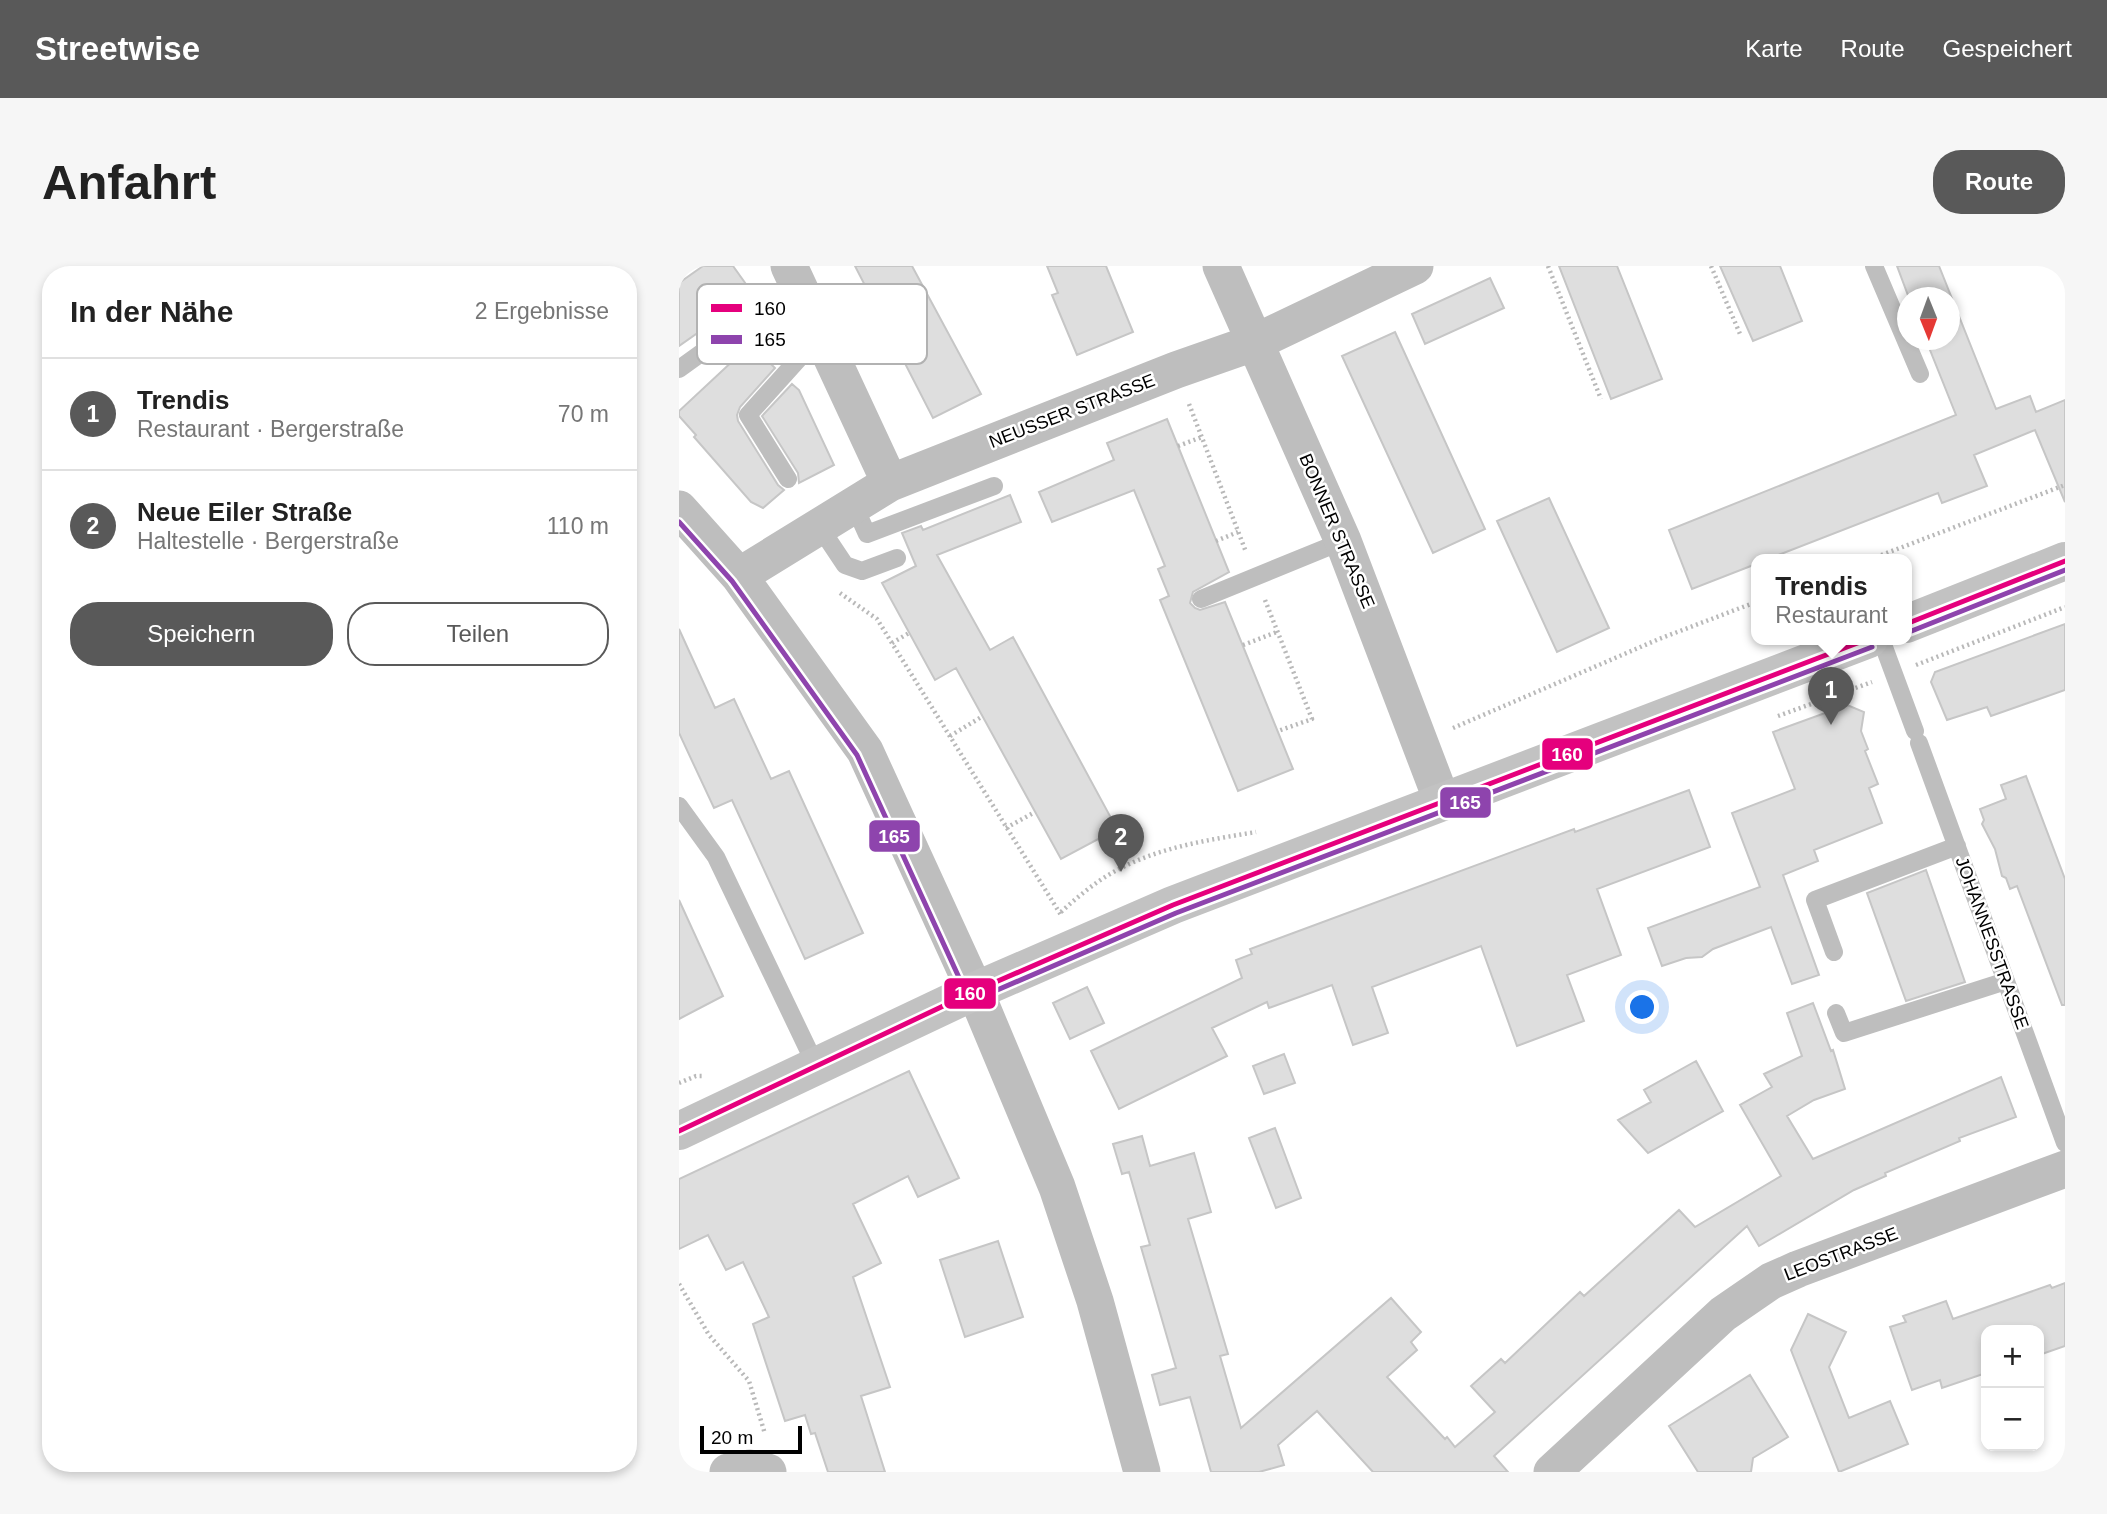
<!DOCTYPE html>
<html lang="de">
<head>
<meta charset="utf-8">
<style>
  body { margin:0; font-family:Arial,sans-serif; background:#f6f6f6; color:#222 }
  .controls { position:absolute; right:21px; bottom:21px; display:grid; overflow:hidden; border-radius:14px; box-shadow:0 4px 10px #0003 }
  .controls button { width:63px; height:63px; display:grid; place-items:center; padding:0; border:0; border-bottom:2px solid #e0e0e0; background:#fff; color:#222; font:35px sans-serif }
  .compass { position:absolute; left:1218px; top:21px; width:63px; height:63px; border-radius:50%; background:#fff; box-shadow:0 4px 10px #0003; rotate:179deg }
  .scale { position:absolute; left:21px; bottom:18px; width:102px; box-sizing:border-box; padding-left:7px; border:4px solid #000; border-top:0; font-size:19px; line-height:24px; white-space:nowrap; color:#000; -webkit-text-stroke:5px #fff; paint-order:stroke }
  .you { position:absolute; left:964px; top:742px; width:24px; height:24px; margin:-18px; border:5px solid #fff; border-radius:50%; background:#1a73e8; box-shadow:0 0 0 10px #1a73e833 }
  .badge { display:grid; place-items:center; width:46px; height:46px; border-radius:50%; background:#595959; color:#fff; font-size:23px; font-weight:700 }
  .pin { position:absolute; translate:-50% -58px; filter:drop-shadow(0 2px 4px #0008) }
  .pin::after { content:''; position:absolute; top:37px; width:24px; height:21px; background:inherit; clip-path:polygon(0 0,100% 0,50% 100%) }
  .popup { position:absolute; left:1072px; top:288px; width:161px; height:91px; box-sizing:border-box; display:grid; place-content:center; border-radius:14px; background:#fff; filter:drop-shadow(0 2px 5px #0005); font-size:23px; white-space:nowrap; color:#767676 }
  .popup b { font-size:26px; color:#222 }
  .popup::after { content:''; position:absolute; left:50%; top:100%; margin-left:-14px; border:14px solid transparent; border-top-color:#fff }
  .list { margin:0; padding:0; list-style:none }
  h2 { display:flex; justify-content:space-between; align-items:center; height:91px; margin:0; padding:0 28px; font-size:30px }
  h2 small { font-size:23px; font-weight:400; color:#767676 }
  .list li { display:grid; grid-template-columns:46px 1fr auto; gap:21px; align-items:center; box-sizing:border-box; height:112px; padding:0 28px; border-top:2px solid #e0e0e0 }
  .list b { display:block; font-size:26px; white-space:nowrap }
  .list p { margin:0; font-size:23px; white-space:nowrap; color:#767676 }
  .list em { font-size:23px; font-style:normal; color:#767676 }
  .actions { display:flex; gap:14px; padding:21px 28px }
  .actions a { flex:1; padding:16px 0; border:2px solid #595959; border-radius:28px; text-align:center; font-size:24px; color:#595959 }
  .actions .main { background:#595959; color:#fff }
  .map { position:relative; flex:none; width:1386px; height:1206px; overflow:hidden; border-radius:28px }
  header { display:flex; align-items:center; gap:42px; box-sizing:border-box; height:98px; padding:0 35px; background:#595959; color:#fff }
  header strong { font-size:33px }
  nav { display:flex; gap:38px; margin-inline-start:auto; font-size:24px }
  .intro { display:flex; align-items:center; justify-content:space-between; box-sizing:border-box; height:168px; padding:0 42px }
  h1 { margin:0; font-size:49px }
  .button { padding:18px 32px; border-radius:28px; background:#595959; color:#fff; font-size:24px; font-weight:700 }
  main { display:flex; gap:42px; padding:0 42px }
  aside { flex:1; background:#fff; border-radius:28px; box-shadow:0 4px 10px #0003 }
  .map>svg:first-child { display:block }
</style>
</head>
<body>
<header>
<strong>Streetwise</strong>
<nav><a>Karte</a><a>Route</a><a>Gespeichert</a></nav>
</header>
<div class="intro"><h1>Anfahrt</h1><a class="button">Route</a></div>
<main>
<aside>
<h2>In der Nähe<small>2 Ergebnisse</small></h2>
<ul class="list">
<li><span class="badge">1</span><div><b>Trendis</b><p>Restaurant · Bergerstraße</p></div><em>70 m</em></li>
<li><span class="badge">2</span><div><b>Neue Eiler Straße</b><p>Haltestelle · Bergerstraße</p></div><em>110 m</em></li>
</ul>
<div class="actions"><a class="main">Speichern</a><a>Teilen</a></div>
</aside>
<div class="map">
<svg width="1386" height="1206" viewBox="0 0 1386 1206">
  <rect width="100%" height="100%" fill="#fff"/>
  <path fill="#dedede" stroke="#c6c6c6" stroke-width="2" d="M24,0H54L74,28L0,80V17Z
    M176,0H233L302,128L254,152Z
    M368,0H427L454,66L398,89L373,29L379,27Z
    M880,0H938L983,113L932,133Z
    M1041,0H1101L1123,55L1074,75Z
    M1218,0H1260L1317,143L1351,130L1357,146L1386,134V236L1356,164L1295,189L1308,220L1263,237L1259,227L1089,293H1077V298L1013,323L990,264L1277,149L1247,74H1270V32H1230Z
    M811,12L825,42L746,78L733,48Z
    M716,66L806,263L754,287L663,90Z
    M72,78L96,102L61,141L58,149L59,155L99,219L105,224L84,242L72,236L15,171L17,169L0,150V145Z
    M113,118L120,124L155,199L120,217L119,207L83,150Z
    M488,153L550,306L514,326L511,337L516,342L521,344L546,336L614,503L559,525L481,334L490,330L479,303L486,300L455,224L373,256L360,226L435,194L428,177Z
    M331,229L342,256L258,289L311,384L334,371L438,563L382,593L277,402L256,414L203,317L237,300L223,267L242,260L244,264Z
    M870,232L930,362L878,386L818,255Z
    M1386,358V424L1312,450L1308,441L1268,454L1252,416L1256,406Z
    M0,363L36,442L55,433L92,513L110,505L184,667L126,693L53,534L35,542L0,467Z
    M1168,439L1185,446L1182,465L1189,483L1186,485L1199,518L1190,522L1203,557L1135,584L1139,595L1104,609L1140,709L1113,718L1092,661L1034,683L1023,691L1007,692L983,700L969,662L1081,621L1053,547L1116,523L1094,466Z
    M1347,510L1386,613V739H1383L1338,620L1331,623L1327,612L1323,610L1316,583L1303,558L1305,554L1301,543L1327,533L1322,519Z
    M1010,524L1031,581L918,623L942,689L888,709L905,755L838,780L802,680L693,721L709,767L674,779L653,719L590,742L588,736L533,762L548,790L440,843L412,785L563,712L557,694L573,688L571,683L895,563L896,566Z
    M1247,604L1286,716L1227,735L1188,627Z
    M0,634L44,730L0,753Z
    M408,721L425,757L391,773L374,737Z
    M1134,737L1152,785L1154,784L1166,823L1135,834L1108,850L1134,893L1322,811L1337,851L1280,872L1281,875L1206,907L1207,910L1175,924L1080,980L1068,960L815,1190L829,1206H694L638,1145L599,1179L605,1199L580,1206H532L511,1131L481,1139L473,1109L497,1102L462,981L471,979L450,906L443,908L434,878L463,870L471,900L515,887L532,946L509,953L549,1088L541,1090L562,1162L712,1032L742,1066L732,1076L738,1084L708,1111L766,1173L768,1171L776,1181L816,1146L792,1120L822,1093L826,1097L901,1026L905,1030L1000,944L1016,961L1102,910L1061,839L1093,821L1085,808L1123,790L1108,747Z
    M605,788L616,817L585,828L574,800Z
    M1017,795L1044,845L969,887L939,854L972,836L965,824Z
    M230,805L280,912L239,931L229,910L174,938L202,997L174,1011L211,1121L182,1130L206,1206H149L136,1167L132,1168L126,1149L106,1155L74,1058L90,1051L64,996L47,1004L29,969L0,983V913Z
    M596,862L622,932L597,942L570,872Z
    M319,975L344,1051L286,1071L261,994Z
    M1386,1017V1080L1360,1089V1064H1307V1107L1263,1122L1261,1114L1233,1124L1211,1061L1227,1056L1224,1050L1267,1035L1274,1053L1371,1019L1373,1022Z
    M1129,1048L1167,1066L1150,1101L1170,1152L1211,1135L1229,1178L1160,1206L1112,1084Z
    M1071,1109L1109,1171L1074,1192L1072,1206H1019L990,1160Z"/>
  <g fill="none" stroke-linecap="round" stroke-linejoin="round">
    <path stroke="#b9b9b9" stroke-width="4.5" stroke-dasharray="2 3.5" stroke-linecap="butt" d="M869,0L922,133
      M1032,0L1061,68
      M510,138L567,286
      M499,180L523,171
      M537,275L559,266
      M1192,293L1386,219
      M161,327L198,353L382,649
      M586,334L633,453L599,465
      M213,377L230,367
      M564,379L598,366
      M1237,399L1386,341
      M1099,450L1193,416
      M774,462L980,373L1077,336
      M271,470L304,450
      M327,562L356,546
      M382,646C394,635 407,624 420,615C467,583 523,575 577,566
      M0,817L17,810H26
      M0,1018L30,1069L70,1115L86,1168"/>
    <path stroke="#bebebe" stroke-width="18" d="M1195,0L1241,108
      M0,103L118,18
      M109,213L69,149L142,68
      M175,239L188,268L315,220
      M140,260L166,299L183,305L218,292
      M522,333L664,275
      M1202,373L1236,465
      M1240,477L1386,877
      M0,540L37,591L137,800
      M1155,686L1136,634L1278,580
      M1157,747L1165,767L1327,715"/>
    <path stroke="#bebebe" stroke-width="37" d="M110,0L211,217
      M542,0L664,275L763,535
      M0,243L60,310L186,485L296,725L378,921L416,1035L463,1206
      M60,310L211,217L497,104L577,76L736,0
      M49,1206L71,1202L89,1206
      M873,1206L1044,1048L1092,1015L1119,1003L1386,903"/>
    <path stroke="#c2c2c2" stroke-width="38" d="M1227,358L1386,295
      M0,865L296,725L494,639L1190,373"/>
    <g stroke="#fff" stroke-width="10">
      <path id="bus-1" d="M1227,358L1386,295
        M0,865L296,725L494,639L1189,373"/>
    </g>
    <g stroke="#fff" stroke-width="10">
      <path id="bus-2" d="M0,256L53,315L178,489L288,729L295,734L497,647L1193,381
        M1230,366L1386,304"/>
    </g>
    <use href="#bus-1" stroke="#e5007d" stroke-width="5"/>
    <use href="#bus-2" stroke="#8e44ad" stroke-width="5"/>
  </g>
  <g text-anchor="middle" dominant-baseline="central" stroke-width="5" stroke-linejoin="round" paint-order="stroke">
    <g font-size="18" fill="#000" stroke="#fff">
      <text transform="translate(393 145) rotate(-21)">NEUSSER STRASSE</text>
      <text transform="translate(658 265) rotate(67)">BONNER STRASSE</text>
      <text transform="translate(1313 677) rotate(70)">JOHANNESSTRASSE</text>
      <text transform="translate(1162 988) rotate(-21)">LEOSTRASSE</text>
    </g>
  </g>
  <rect x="18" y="18" width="230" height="80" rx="10" fill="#fff" stroke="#b2b2b2" stroke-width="2"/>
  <rect x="32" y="38" width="31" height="8" fill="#e5007d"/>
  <rect x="32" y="69" width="31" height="9" fill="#8e44ad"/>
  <g font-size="19" fill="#000">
    <text x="75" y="49">160</text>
    <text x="75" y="80">165</text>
  </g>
  <g stroke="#fff" stroke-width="2.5">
    <rect x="862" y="471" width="53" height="34" rx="7" fill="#e5007d"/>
    <rect x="760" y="520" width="53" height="33" rx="7" fill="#8e44ad"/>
    <rect x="189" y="553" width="53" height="34" rx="7" fill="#8e44ad"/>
    <rect x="264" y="711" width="54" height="33" rx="7" fill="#e5007d"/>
  </g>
  <g font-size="19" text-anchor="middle" font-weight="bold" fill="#fff">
    <text x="888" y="495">160</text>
    <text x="786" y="543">165</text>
    <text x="215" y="577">165</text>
    <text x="291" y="734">160</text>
  </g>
</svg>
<div class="controls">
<button>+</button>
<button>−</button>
</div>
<svg class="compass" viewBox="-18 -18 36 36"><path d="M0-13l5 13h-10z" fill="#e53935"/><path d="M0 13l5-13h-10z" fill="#767676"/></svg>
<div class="scale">20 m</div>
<div class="you"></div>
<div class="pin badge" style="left:1152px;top:459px">1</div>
<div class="popup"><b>Trendis</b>Restaurant</div>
<div class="pin badge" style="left:442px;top:606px">2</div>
</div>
</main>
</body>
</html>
